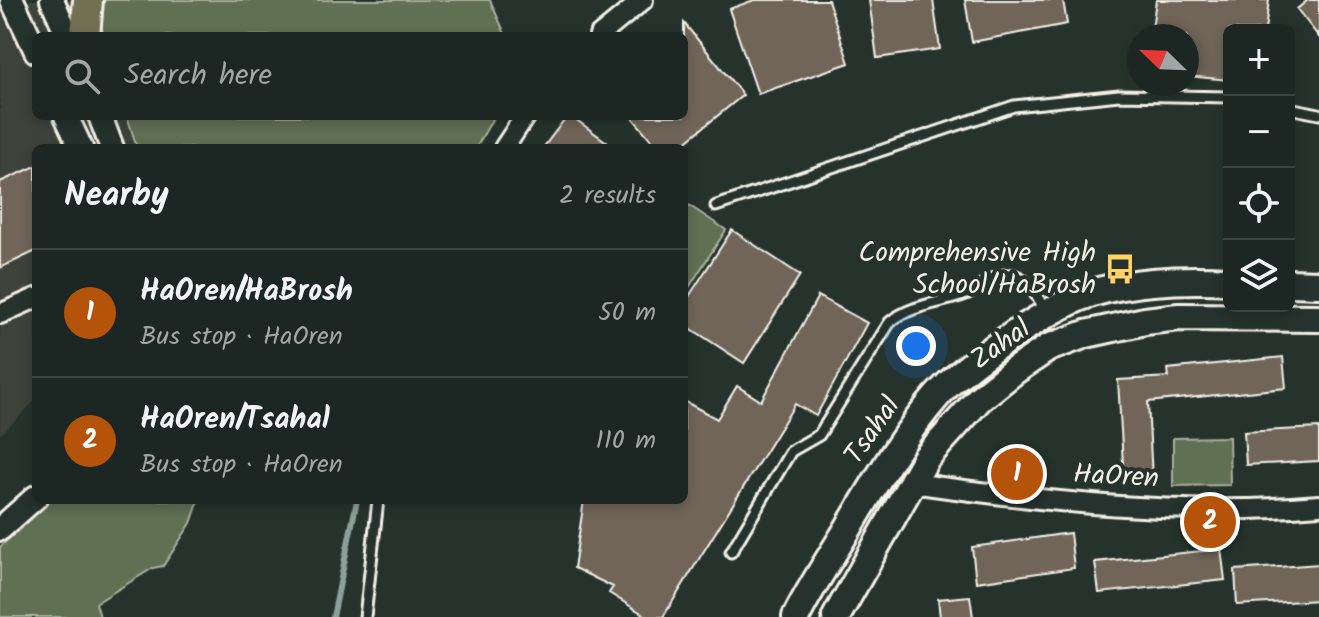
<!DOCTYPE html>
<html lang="en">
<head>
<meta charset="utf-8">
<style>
  body { margin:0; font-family:Kalam,sans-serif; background:#29322f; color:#f1f3f6 }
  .controls { position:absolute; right:24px; top:24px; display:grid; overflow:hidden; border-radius:12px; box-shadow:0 4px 12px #0003 }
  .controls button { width:72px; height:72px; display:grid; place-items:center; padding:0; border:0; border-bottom:2px solid #3a4340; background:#1c2622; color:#f1f3f6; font:40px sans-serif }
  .compass { position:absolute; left:1127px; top:24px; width:72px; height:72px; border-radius:50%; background:#1c2622; box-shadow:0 4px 12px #0003; rotate:293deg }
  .you { position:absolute; left:916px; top:346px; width:28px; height:28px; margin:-20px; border:6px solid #fff; border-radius:50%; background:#1a73e8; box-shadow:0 0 0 12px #1a73e833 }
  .badge { display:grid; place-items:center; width:52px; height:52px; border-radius:50%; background:#b45309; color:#fff; font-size:26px; font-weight:700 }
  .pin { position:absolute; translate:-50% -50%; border:4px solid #fff; box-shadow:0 2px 8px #0006 }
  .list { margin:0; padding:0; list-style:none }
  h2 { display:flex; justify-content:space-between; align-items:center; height:104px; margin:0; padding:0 32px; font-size:34px }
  h2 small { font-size:26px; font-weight:400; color:#a0a5a5 }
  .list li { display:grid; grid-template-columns:52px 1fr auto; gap:24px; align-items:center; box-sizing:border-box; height:128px; padding:0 32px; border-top:2px solid #3a4340 }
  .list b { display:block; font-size:30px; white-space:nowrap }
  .list p { margin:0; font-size:26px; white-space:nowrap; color:#a0a5a5 }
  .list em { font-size:26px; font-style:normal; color:#a0a5a5 }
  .icon { flex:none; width:44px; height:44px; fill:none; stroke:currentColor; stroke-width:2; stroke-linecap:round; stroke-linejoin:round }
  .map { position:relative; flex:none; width:1319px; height:617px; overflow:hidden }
  .search { position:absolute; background:#1c2622; box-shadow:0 4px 12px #0003; left:32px; top:32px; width:656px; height:88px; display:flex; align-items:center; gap:20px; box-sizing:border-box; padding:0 28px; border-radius:12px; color:#a0a5a5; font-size:30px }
  .panel { position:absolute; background:#1c2622; box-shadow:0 4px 12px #0003; left:32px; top:144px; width:656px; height:360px; border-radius:12px }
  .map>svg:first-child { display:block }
</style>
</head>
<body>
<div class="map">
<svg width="1319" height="617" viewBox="0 0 1319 617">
  <rect width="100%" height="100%" fill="#26332d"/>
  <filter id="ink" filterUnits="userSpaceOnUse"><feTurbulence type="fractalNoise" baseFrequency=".0125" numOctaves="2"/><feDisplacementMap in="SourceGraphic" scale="16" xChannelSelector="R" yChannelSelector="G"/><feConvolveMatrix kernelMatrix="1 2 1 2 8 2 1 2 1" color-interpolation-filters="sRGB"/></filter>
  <g filter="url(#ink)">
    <path fill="#3c423a" d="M0,0H90L100,36H36V116H125L136,148H36V400L0,435Z"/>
    <path fill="#607052" stroke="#aab09d" stroke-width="2" d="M103,0H490L506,36H103L100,12Z
      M127,116H494L476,148H137Z
      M684,202L726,230L684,295Z
      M1229,437L1230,485L1173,486V438Z
      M50,500H199L191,523L163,566L153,568L96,603L100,617H0V547Z"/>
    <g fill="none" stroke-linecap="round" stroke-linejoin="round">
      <path stroke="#8ca19c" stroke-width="6" d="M333,617L357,500"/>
    </g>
    <path fill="#6f6558" stroke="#f4f1e8" stroke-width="2" d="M754,0H828L849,63L758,94L729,9Z
      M869,0H933L940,49L877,58Z
      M965,0H1063L1067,24L972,42Z
      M1156,0H1269L1265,30H1229V80L1187,76V36H1151Z
      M1308,0H1319V37L1297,9Z
      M684,23L743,95L678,148H658L631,116H684Z
      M567,116H571L615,148H543Z
      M36,166V251L0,268V182Z
      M732,230L800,275L744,363L684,324V304Z
      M818,296L867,323L816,416L795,404L663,617H648L609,593L613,587L574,568L584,500H684V401L717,419L737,386L761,401Z
      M1283,357L1286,388L1148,402L1152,479L1124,481L1118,380L1169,377L1168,369Z
      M1319,428V461L1246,465L1244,432Z
      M1070,533L1074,568L976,582L972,547Z
      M1221,549L1225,580L1099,593L1095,562Z
      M1319,564V600L1237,605L1235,570Z
      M970,596L973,617H940L938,599Z"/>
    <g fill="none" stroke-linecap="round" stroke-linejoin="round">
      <g stroke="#f4f1e8" stroke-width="15">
        <path id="service" d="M1289,108L1319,114
          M716,206L1014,106L1119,95L1229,97
          M731,552L791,451L819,435L890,322C912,304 940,304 966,294C980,288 995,272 1012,275C1028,277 1037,298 1046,310
          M365,617L378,500"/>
      </g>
      <g stroke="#f4f1e8" stroke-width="24">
        <path id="minor" d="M599,36L643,0
          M504,148L525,116
          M0,314L36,298
          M912,483C1046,502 1184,517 1319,505"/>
      </g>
      <g stroke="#f4f1e8" stroke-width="28">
        <path id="tertiary" d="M12,0L36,51
          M52,0L68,36
          M66,116L81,148
          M100,116L112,148
          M0,529L36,497"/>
      </g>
      <g stroke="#f4f1e8" stroke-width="32">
        <path id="secondary" d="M1289,283L1319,284
          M796,617C811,586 831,557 849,527C876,482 903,435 937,396C964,365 1041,314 1078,298C1120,281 1184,278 1229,281
          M836,617L926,458L979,399L1014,371L1048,348L1086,334L1145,321L1179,317L1319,318"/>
      </g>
      <g stroke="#f4f1e8" stroke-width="34">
        <path id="primary" d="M85,36L88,0"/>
      </g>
      <use href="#service" stroke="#26332d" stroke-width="9"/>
      <use href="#minor" stroke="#26332d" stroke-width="18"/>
      <use href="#tertiary" stroke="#26332d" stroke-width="22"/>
      <use href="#secondary" stroke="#26332d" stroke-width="26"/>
      <use href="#primary" stroke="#716f52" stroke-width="28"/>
    </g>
  </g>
  <defs>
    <g id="bus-bare" transform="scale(2.4)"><path d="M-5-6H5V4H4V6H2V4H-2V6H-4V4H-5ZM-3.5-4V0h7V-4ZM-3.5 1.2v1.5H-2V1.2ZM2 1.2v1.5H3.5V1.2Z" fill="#ffd166" stroke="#26332d" stroke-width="2.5" paint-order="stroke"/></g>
  </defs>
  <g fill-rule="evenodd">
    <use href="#bus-bare" x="1120" y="269"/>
  </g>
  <g text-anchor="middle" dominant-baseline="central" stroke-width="8" stroke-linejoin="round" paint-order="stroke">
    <g font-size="28" fill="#f4f1e8" stroke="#26332d" text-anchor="end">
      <text x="1096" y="253">Comprehensive High<tspan x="1096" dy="32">School/HaBrosh</tspan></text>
    </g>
    <g font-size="28" fill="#f4f1e8" stroke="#26332d">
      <text transform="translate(1001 345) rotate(-35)">Zahal</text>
      <text transform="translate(873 431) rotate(-55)">Tsahal</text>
      <text transform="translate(1116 477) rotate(3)">HaOren</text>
    </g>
  </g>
</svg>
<div class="controls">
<button>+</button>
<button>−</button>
<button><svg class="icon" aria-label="locate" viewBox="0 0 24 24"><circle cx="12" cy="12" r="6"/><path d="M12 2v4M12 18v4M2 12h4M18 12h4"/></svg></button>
<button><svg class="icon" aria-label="layers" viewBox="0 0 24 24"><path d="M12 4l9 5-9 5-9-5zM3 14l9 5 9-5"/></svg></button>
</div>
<svg class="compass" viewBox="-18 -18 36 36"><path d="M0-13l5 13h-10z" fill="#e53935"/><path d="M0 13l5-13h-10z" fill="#a0a5a5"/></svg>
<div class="you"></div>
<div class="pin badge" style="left:1017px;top:474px">1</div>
<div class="pin badge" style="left:1210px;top:522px">2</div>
<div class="search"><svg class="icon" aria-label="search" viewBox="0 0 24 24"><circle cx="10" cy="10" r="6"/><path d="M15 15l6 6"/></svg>Search here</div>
<section class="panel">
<h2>Nearby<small>2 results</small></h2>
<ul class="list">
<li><span class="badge">1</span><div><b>HaOren/HaBrosh</b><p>Bus stop · HaOren</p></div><em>50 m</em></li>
<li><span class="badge">2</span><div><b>HaOren/Tsahal</b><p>Bus stop · HaOren</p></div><em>110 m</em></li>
</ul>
</section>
</div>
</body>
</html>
